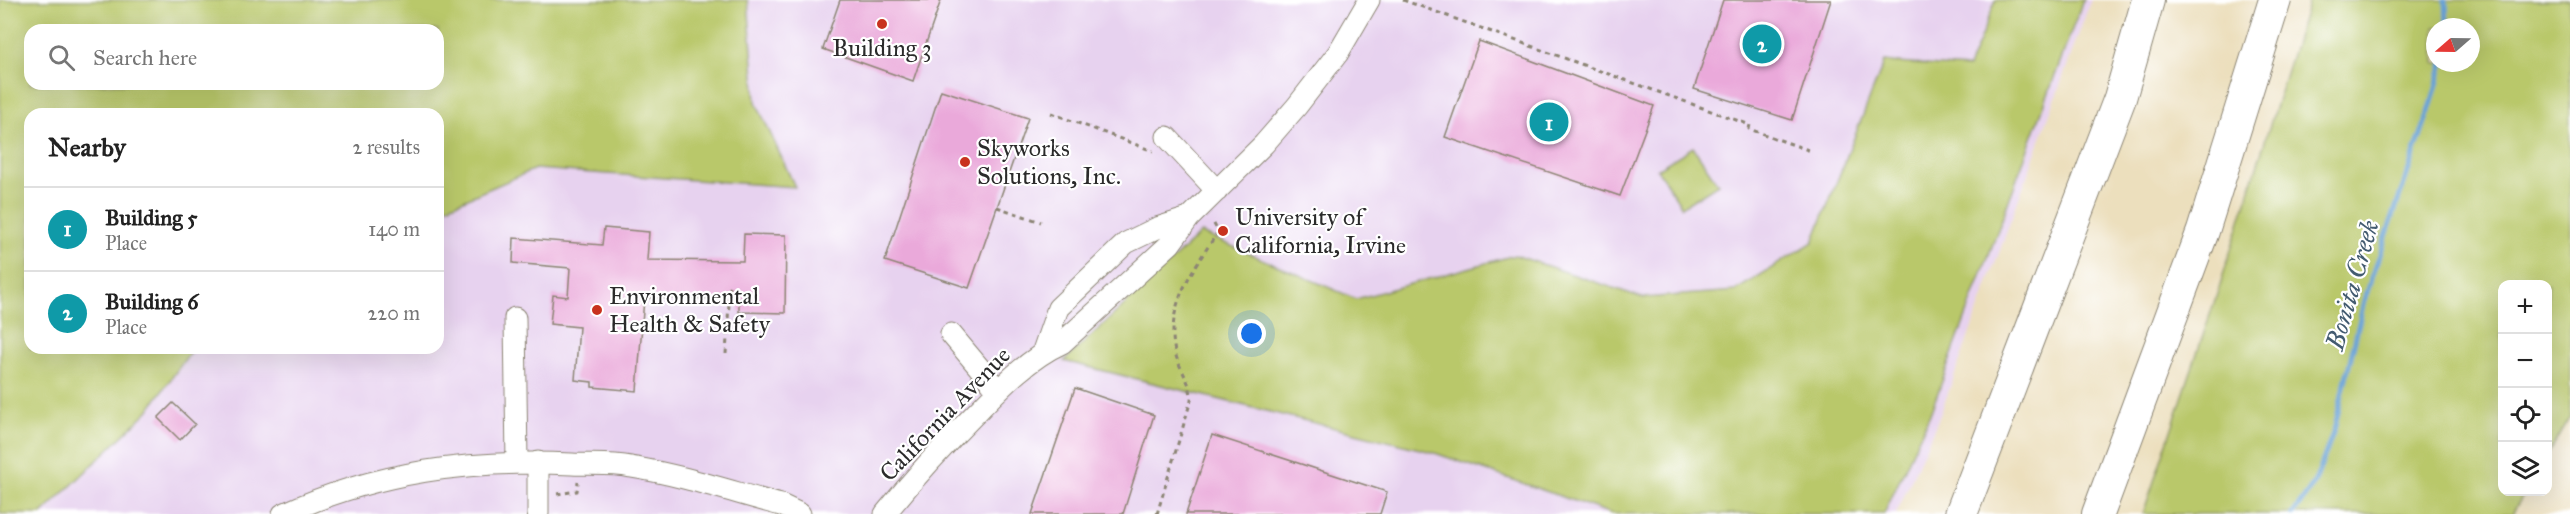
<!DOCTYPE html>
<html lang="en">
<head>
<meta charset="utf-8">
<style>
  body { margin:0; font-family:"IM FELL Great Primer",serif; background:#f2f2f2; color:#222 }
  .controls { position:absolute; right:18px; bottom:18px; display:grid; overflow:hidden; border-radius:12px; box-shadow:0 6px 24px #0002 }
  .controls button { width:54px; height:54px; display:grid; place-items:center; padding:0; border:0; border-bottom:2px solid #e0e0e0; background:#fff; color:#222; font:30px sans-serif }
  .compass { position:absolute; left:2426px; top:18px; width:54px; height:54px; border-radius:50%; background:#fff; box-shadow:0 6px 24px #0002; rotate:250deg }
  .you { position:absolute; left:1252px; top:334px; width:21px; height:21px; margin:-15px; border:4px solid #fff; border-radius:50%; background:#1a73e8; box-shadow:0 0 0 9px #1a73e833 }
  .badge { display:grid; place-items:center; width:39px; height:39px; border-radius:50%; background:#c8321e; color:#fff; font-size:20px; font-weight:700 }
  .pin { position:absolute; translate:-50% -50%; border:3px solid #fff; box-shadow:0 2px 6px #0006 }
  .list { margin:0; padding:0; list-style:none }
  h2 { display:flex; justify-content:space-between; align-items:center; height:78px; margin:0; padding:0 24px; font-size:26px }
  h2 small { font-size:20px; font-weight:400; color:#767676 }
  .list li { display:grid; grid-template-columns:39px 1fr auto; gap:18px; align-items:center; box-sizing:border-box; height:84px; padding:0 24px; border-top:2px solid #e0e0e0 }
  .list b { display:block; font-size:22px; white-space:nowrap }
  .list p { margin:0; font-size:20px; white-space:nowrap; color:#767676 }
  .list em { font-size:20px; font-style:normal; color:#767676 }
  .icon { flex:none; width:33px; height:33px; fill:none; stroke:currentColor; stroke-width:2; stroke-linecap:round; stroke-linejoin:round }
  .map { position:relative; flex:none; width:2570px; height:514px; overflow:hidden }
  .search { position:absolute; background:#fff; box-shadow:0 6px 24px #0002; left:24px; top:24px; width:420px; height:66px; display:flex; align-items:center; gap:15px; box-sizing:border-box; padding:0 21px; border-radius:18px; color:#767676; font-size:22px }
  .panel { position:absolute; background:#fff; box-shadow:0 6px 24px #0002; left:24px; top:108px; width:420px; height:246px; border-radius:18px }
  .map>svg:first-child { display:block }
</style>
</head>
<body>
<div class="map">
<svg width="2570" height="514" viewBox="0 0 2570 514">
  <rect width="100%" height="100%" fill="#fff"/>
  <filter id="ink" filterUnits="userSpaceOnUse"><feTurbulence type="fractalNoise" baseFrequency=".0167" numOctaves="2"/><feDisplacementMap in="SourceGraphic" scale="12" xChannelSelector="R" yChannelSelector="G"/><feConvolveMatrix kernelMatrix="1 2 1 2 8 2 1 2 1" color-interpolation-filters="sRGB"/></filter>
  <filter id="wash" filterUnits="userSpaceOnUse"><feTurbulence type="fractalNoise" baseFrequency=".008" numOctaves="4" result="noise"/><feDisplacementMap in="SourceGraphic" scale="24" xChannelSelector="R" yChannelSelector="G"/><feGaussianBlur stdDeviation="1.35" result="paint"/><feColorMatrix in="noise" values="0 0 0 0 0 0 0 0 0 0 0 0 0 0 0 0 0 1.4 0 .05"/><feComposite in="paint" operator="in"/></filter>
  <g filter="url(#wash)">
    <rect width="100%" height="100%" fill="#ecdfbd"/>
    <path fill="#e7d2ef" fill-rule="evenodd" d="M0,0H2091L1940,415L1896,514H0ZM30,30H438V84H30ZM30,114H438V348H30Z"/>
    <path fill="#b9c86a" stroke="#727a4a" stroke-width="1.5" fill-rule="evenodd" d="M0,0H748L756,102L795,187L535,169L438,211V114H30V348H193L148,411L42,514H0ZM30,30H438V84H30Z
      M1996,0H2083L1930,414L1884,514H1612L1432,452L1064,361L1201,233L1356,299L1515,255L1643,298L1735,291L1813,242L1884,62L1968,68Z
      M2309,0H2570V417L2548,454V284H2502V492H2525L2512,514H2143L2219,288ZM2435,27H2471V63H2435Z
      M1693,147L1718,184L1682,207L1657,169Z"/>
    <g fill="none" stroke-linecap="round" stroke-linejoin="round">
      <path stroke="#67a2d7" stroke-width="5" d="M2446,0L2447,27
        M2293,514L2315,482L2334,430L2364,301L2432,102L2443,63"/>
    </g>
    <g id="blocks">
      <path fill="#eaa9da" d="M840,0H941L913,81L823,49Z
        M1723,0H1831L1792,120L1694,89Z
        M1479,41L1654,106L1620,196L1445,137Z
        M941,90L1028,118L969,288L885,261Z
        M604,228L649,232L647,260L743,261L744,234L786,235L785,313L739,312V299L644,298L637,391L592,387V382L575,380L579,327L550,324L553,295L568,297L570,268L513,263L514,238L602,245Z
        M1075,388L1154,415L1123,514H1032Z
        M173,403L195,424L180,440L158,418Z
        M1212,435L1387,492L1380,514H1186Z"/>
    </g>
  </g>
  <g filter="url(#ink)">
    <use href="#blocks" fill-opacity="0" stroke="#8c8574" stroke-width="1.5"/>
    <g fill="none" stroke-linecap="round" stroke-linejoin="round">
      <g stroke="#8c8574" stroke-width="23">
        <path id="minor" d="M1167,137L1217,191
          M515,318L517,463
          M951,334L998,390
          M1043,351L1058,308L1126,243L1157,228L1189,218
          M283,514C376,472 470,459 572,464C591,465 612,463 631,467C682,475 732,492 781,505L800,514
          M538,514V462
          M885,514C914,478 944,445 977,412C1002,386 1029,358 1062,343L1170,244L1189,218L1264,144L1297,106L1338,53L1369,0"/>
      </g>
      <g stroke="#8c8574" stroke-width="34">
        <path id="highway" d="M1961,514L2120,98L2148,0
          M2098,514L2203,231L2275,0"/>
      </g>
      <path stroke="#8c8574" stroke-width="3" stroke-dasharray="4.5 4.5" stroke-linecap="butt" d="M1403,0L1750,125L1749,129L1811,151
        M1051,113L1153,151
        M997,207L1041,222
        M726,354L730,286
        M557,494L577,491L578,482
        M1157,514L1191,400C1192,382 1179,370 1175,352C1165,305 1194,268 1218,232L1212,220"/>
      <use href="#minor" stroke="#fff" stroke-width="21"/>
      <use href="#highway" stroke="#fff" stroke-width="32"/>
    </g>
  </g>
  <g fill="#c8321e" stroke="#fff" stroke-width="2">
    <circle cx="882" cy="24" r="6"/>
    <circle cx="965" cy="162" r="6"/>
    <circle cx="1223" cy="231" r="6"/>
    <circle cx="597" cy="310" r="6"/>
  </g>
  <g text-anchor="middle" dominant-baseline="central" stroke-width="4.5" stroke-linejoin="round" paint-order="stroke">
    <g font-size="24" fill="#2b2b2b" stroke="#fff" text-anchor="start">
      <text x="882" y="48" text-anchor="middle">Building 3</text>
      <text x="977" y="148">Skyworks<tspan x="977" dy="28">Solutions, Inc.</tspan></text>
      <text x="1235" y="217">University of<tspan x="1235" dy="28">California, Irvine</tspan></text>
      <text x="609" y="296">Environmental<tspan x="609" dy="28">Health &amp; Safety</tspan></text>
    </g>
    <g font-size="24" fill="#2b2b2b" stroke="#fff">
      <text transform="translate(945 414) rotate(-46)">California Avenue</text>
    </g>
    <g font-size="26" font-style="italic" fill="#435b70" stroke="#fff">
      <text transform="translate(2352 285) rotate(-74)">Bonita Creek</text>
    </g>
  </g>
</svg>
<div class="controls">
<button>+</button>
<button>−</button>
<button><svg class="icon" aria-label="locate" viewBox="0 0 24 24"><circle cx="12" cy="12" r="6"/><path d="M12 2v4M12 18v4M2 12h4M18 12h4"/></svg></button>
<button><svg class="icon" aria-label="layers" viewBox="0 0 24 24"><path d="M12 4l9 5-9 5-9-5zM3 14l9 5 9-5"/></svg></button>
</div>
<svg class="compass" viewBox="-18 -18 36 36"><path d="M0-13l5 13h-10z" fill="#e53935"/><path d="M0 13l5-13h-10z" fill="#767676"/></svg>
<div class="you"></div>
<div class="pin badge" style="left:1549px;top:122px;background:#0f9aa8">1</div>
<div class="pin badge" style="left:1762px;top:44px;background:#0f9aa8">2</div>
<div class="search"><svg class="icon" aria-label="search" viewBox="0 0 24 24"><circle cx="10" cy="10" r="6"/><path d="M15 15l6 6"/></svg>Search here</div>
<section class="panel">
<h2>Nearby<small>2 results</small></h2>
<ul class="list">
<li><span class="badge" style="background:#0f9aa8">1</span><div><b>Building 5</b><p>Place</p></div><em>140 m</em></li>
<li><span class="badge" style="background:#0f9aa8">2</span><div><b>Building 6</b><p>Place</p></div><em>220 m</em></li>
</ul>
</section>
</div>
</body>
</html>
